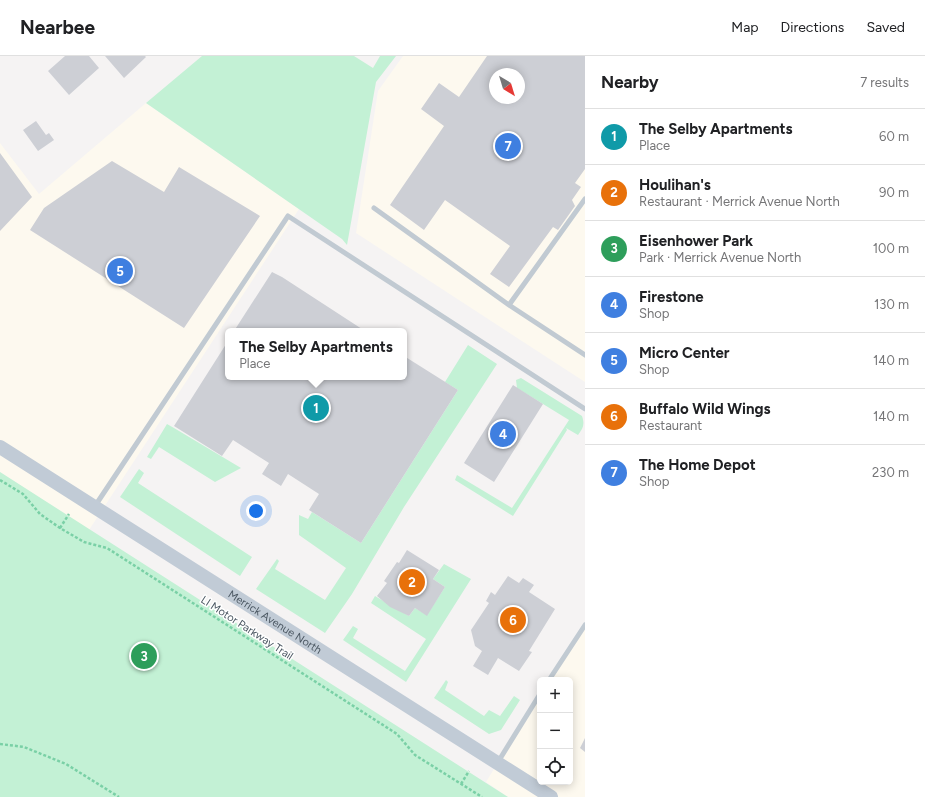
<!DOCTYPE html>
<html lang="en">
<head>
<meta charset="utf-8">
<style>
	:root { --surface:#fff; --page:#f6f6f6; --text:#202124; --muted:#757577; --line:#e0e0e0; --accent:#2563eb }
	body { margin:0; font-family:Figtree,sans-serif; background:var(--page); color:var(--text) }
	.controls { position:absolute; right:12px; bottom:12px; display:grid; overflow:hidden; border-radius:6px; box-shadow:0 2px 10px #0003 }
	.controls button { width:36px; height:36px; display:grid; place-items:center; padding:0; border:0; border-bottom:1px solid var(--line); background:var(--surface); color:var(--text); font:20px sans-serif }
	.compass { position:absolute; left:489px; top:12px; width:36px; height:36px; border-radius:50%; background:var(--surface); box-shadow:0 2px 10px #0003; rotate:142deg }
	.you { position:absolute; left:256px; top:455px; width:14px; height:14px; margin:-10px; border:3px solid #fff; border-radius:50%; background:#1a73e8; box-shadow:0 0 0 6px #1a73e833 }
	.badge { display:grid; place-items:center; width:26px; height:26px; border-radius:50%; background:var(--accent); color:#fff; font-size:13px; font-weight:700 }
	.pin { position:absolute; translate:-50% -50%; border:2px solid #fff; box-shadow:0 1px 4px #0006 }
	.popup { position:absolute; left:225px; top:272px; width:182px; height:52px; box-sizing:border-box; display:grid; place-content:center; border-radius:6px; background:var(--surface); filter:drop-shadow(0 1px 3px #0005); font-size:13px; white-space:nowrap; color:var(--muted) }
	.popup b { font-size:15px; color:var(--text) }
	.popup::after { content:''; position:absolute; left:50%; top:100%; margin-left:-8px; border:8px solid transparent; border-top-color:var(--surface) }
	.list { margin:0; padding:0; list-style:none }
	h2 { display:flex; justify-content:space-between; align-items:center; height:52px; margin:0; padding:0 16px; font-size:17px }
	h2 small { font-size:13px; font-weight:400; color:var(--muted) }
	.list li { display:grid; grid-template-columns:26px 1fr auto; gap:12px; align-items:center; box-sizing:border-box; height:56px; padding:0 16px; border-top:1px solid var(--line) }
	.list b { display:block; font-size:15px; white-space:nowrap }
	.list p { margin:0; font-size:13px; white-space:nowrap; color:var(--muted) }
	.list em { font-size:13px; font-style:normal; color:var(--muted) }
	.icon { flex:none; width:22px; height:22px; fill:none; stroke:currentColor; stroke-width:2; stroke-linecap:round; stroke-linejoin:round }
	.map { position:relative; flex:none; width:585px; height:741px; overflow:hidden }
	header { display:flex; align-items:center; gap:24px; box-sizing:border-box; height:56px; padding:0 20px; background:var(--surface); border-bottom:1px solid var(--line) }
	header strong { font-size:19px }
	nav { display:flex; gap:22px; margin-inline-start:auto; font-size:14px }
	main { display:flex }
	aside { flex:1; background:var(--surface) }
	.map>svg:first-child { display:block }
	.commercial { fill:#fdf9ef; fill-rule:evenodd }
	.green { fill:#c3f1d5 }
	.building { fill:#cdcfd5; fill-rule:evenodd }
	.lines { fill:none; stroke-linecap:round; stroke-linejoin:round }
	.path { stroke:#7ad0a6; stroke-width:2.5; stroke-dasharray:3 2; stroke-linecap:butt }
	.service { stroke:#c1cad2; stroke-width:5 }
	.secondary { stroke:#c1cbd6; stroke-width:14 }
	.labels { text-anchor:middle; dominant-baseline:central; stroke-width:3; stroke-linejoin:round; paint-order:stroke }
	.street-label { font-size:11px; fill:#4a5661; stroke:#fff }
</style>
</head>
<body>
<header>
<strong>Nearbee</strong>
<nav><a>Map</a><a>Directions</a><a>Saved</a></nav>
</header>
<main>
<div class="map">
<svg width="585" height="741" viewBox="0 0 585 741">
	<rect width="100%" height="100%" fill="#f5f3f3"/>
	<path class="commercial" d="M403,0h182v326l-229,-149 22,-142zM495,18h24v24h-24z
		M146,47l153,106 -210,321 -89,-58v-329l39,51z
		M585,569v172h-77l-22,-15 54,-88v88h30v-102h-21z"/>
	<path class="green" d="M202,0h152l19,12 7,-12h16l-20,26 -29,163 -5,-6 -196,-136z
		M468,289l29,19 -93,143 -52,87 -27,39 -69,-44 21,-30 2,2 -4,8 50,31 21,-32 -47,-33v-20l9,4 4,-7 49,31 97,-153 -13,-8z
		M521,322l61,38c3,9 1,12 -4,19l-12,-7 1,2 -54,86 -58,-36 2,-5 55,33 57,-88 -52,-32 -1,-8z
		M167,368l7,4 67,40 -26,14 -56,-35 -8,12 -4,-2z
		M139,413l5,4 -6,10 114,74 -12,19 -120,-79z
		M0,416l508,325h-508z
		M444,508l27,15 -65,103 -63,-42 10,-14 5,3 -5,9 52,33 21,-32 -55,-36 4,-7 34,20 6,-8 12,7 18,-28 -12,-8z
		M446,624l2,2 -3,8 39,26 5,-6 11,6 14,-20 6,4 -19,30 -12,4 -55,-36z"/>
	<path class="building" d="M65,0h24l10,12 -30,27 -21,-24z
		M105,0h40l1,1 -22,21z
		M487,0h98v113l-10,14 6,4 -9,13 3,6 -17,24 -5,-3 -44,60 -19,-13 20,-28 -65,-46 -21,30 -34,-25 54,-79 -23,-17 18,-26 20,14zM495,18h24v24h-24z
		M36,65l10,14 3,-2 5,7 -16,11 -15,-21z
		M0,97l32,44 -32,34z
		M112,105l52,31 15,-25 81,49 -76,112 -154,-98 14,-22z
		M272,216l10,5 83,54h-131z
		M228,285v36h176v-21l54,34 -97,153 -52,-33 10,-16 -31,-20 -7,12 -19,-12 7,-11 -36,-23 -11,16 -48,-30z
		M513,329l30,19 -49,78 -30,-19z
		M407,494l32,20 -6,9 12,8 -18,29 -12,-8 -6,8 -19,-9 -13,-11 10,-13 -3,-2 13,-19 2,1z
		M508,520l11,7 4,-5 11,7 -5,7 26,17 -26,42 3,1 -13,19 -21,-13 -10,17 -15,-9 9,-15 -7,-5 -4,-16 18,-27 -3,-2 5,-9 4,3z
		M585,682v14l-5,-4z"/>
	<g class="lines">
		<path class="path" d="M0,424l23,14 17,20 20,14 24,14 23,6 290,186 18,21 67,42
			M60,472l9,-14
			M0,688l24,3 42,17 53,33
			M461,728l8,-13"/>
		<path class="service" d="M374,152l135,97 76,50
			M509,249l76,-106
			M95,450l193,-290 297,193
			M549,624l36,-55
			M498,706l42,-68"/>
		<path class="secondary" id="s1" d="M0,391l551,350"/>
	</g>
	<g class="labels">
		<g class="street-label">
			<text stroke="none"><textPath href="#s1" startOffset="326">Merrick Avenue North</textPath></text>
			<text transform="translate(247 572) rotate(33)">LI Motor Parkway Trail</text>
		</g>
	</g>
</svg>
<div class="controls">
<button>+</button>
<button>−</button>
<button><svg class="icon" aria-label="locate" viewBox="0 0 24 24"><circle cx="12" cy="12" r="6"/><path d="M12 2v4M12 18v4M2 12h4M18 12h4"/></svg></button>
</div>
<svg class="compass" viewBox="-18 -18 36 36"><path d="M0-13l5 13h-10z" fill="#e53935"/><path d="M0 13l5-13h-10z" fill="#757577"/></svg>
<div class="you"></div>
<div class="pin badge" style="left:316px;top:352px;background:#0f9aa8">1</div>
<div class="popup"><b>The Selby Apartments</b>Place</div>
<div class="pin badge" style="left:412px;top:526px;background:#e8710a">2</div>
<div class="pin badge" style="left:144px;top:600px;background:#2e9e5b">3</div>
<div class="pin badge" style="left:503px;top:378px;background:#3f7fe0">4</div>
<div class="pin badge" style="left:120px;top:215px;background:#3f7fe0">5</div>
<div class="pin badge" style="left:513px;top:564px;background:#e8710a">6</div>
<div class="pin badge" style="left:508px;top:90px;background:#3f7fe0">7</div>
</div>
<aside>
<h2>Nearby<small>7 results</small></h2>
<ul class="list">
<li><span class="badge" style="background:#0f9aa8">1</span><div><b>The Selby Apartments</b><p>Place</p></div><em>60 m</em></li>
<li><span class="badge" style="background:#e8710a">2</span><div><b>Houlihan's</b><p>Restaurant · Merrick Avenue North</p></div><em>90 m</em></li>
<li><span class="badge" style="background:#2e9e5b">3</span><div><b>Eisenhower Park</b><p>Park · Merrick Avenue North</p></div><em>100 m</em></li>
<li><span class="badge" style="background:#3f7fe0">4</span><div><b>Firestone</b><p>Shop</p></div><em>130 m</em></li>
<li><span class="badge" style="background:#3f7fe0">5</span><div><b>Micro Center</b><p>Shop</p></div><em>140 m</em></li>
<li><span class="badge" style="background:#e8710a">6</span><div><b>Buffalo Wild Wings</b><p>Restaurant</p></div><em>140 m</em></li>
<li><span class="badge" style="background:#3f7fe0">7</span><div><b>The Home Depot</b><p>Shop</p></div><em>230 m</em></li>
</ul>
</aside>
</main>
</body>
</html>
